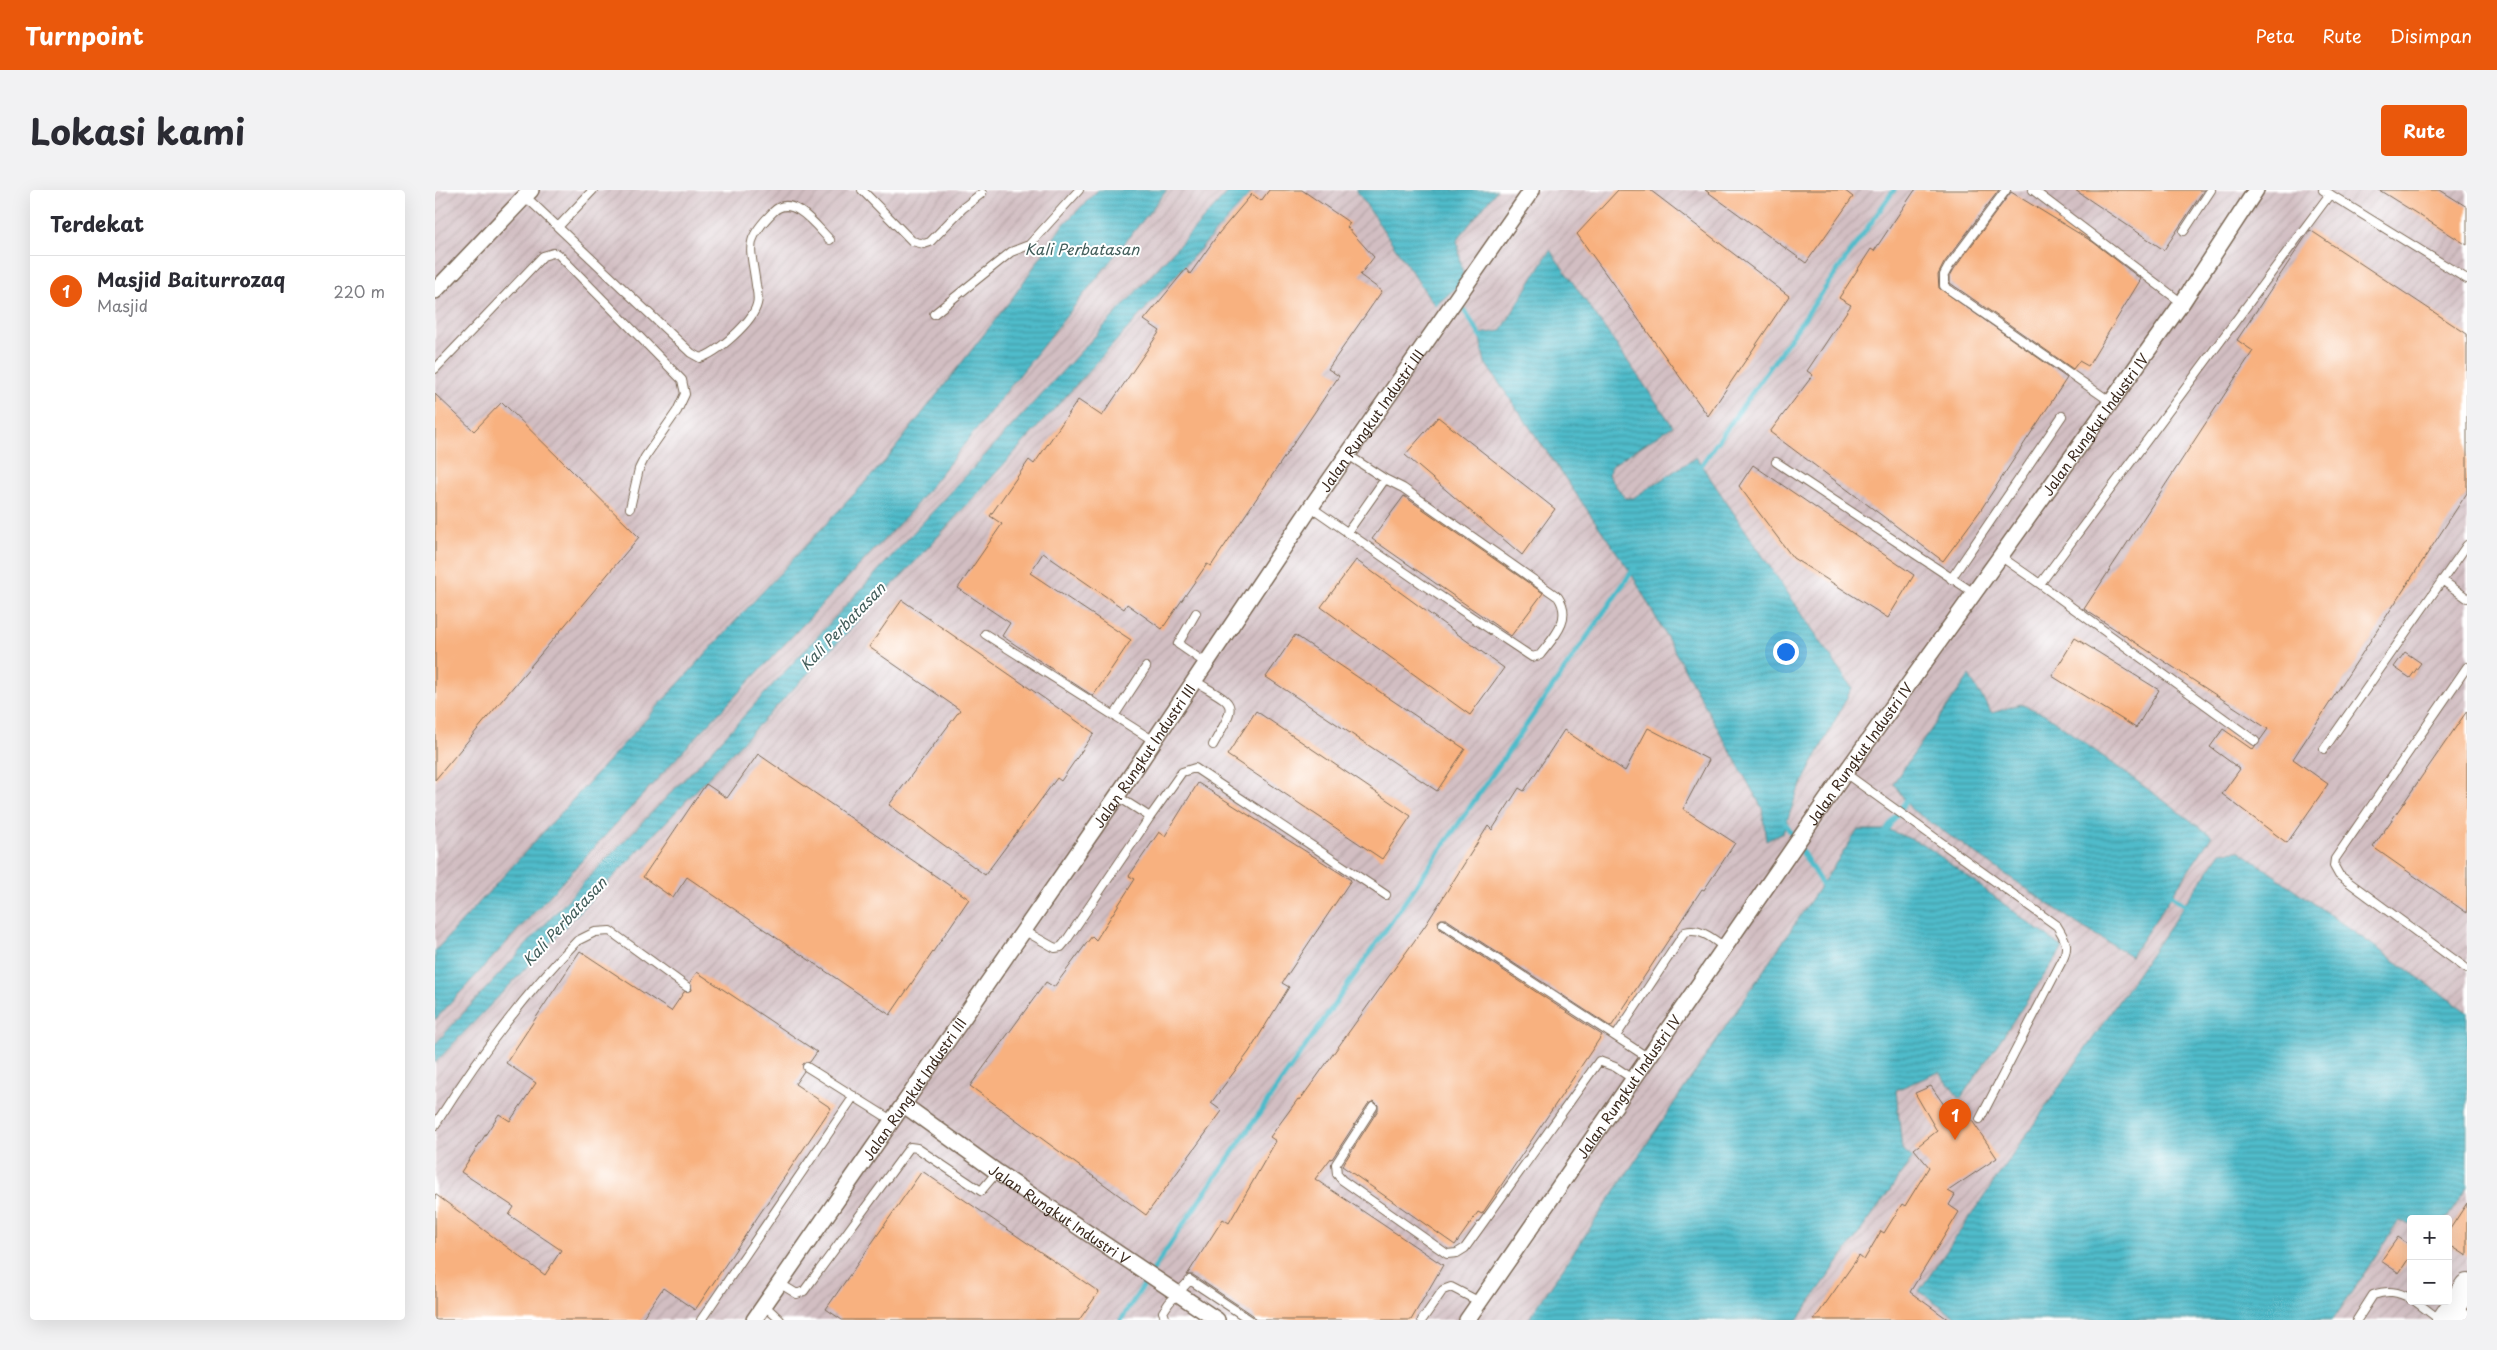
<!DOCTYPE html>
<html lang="id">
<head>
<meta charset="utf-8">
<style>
	:root { --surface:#fff; --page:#f2f2f3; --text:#2b2b33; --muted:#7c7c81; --line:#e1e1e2; --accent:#ea580c }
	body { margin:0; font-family:"Playpen Sans",sans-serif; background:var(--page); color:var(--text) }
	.controls { position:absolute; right:15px; bottom:15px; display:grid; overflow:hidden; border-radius:5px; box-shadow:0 5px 20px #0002 }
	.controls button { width:45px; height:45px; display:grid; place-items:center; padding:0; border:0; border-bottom:1px solid var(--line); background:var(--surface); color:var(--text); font:25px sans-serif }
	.you { position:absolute; left:1350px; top:461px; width:18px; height:18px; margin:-12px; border:4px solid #fff; border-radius:50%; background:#1a73e8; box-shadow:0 0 0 8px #1a73e833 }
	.badge { display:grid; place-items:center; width:32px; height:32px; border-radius:50%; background:var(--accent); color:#fff; font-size:16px; font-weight:700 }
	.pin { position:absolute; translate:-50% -41px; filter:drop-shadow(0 1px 2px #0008) }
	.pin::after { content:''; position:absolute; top:26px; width:18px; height:15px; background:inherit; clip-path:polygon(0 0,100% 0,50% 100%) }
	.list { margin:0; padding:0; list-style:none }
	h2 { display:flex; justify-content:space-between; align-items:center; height:65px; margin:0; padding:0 20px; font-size:21px }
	h2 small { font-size:16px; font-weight:400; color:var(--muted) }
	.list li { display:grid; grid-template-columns:32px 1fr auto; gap:15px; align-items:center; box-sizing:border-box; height:70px; padding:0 20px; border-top:1px solid var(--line) }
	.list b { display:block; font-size:19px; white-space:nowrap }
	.list p { margin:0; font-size:16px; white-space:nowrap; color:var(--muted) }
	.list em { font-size:16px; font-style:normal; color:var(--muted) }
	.map { position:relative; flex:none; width:2032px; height:1130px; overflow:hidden; border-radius:5px }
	header { display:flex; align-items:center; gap:30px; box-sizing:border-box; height:70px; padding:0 25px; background:var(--accent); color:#fff }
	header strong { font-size:24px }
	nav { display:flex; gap:28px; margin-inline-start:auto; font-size:18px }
	.intro { display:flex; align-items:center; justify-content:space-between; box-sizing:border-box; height:120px; padding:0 30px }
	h1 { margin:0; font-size:35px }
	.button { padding:12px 22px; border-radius:5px; background:var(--accent); color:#fff; font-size:18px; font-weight:700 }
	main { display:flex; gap:30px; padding:0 30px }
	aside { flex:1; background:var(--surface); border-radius:5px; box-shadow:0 5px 20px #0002 }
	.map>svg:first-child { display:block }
	.industrial { fill:url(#industrial-furrows); fill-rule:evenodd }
	.water { fill:url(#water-rules); stroke:#457274 }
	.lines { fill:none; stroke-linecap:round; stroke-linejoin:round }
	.stream { stroke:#4fbbca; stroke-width:5 }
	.building { fill:#f8b17f }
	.lane-casing { stroke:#7b6855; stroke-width:10 }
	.street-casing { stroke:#7b6855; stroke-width:18 }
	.primary-casing { stroke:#7b6855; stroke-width:26 }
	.lane { stroke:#fff; stroke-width:8 }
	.street { stroke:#fff; stroke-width:15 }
	.primary { stroke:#fff; stroke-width:24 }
	.labels { text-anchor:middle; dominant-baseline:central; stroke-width:4; stroke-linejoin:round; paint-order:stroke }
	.street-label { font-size:14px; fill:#3b2a1e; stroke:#fff }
	.water-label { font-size:15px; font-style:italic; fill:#425d5a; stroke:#fff }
</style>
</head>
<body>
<header>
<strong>Turnpoint</strong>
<nav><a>Peta</a><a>Rute</a><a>Disimpan</a></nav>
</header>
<div class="intro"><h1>Lokasi kami</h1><a class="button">Rute</a></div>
<main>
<aside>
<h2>Terdekat<small></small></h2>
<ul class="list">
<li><span class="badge">1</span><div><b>Masjid Baiturrozaq</b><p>Masjid</p></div><em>220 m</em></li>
</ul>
</aside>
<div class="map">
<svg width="2032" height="1130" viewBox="0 0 2032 1130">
	<defs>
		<pattern id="industrial-furrows" width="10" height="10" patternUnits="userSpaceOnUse" patternTransform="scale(1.25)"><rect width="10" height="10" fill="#d2bec2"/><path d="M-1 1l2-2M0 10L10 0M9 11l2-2" fill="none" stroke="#b5a3a6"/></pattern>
		<pattern id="water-rules" width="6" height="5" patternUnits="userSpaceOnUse" patternTransform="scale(1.25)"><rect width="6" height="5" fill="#4fbbca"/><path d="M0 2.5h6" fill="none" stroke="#4398a3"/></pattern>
	</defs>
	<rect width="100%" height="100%" fill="#fff"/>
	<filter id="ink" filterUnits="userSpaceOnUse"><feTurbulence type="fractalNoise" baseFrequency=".02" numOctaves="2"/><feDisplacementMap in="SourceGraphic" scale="10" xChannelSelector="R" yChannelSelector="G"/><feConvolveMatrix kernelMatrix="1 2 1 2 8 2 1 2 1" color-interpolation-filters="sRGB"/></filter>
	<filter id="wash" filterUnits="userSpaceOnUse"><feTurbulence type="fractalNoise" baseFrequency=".0096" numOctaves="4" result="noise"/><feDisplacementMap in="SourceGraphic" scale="20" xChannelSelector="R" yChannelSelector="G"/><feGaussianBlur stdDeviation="1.12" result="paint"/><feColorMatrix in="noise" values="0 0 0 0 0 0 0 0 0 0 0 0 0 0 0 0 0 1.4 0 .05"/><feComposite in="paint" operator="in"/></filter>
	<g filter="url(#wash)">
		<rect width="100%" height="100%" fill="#f3dabc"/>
		<path class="industrial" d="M0,0h2032v1130h-2032zM1976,1029h37v82h-37z"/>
		<path class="water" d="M663,0h69l-255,320 -227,239 -250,271v-69l316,-347 134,-143 128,-164 49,-71z
			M795,0h24l-342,375 -477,498v-19l148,-161 121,-124z
			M921,0h141l-40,50 7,41 -29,25z
			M1115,60l123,176 -61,39 -4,10 17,23h8l63,-41 156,231 -55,105 -14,40 -17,8 -4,-33 -131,-235 -146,-210 -6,-29 22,-3z
			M1534,486l23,37 28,-9 25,10 167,122 -81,120 -52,-31 -168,-116 -18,-26z
			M1423,640h31l36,15 138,103 -103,151 -21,-27 -43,18 6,59 11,9 -116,162h-269z
			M1805,661l227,161v175l-20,32h-36v5l-12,-3 -66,99h-372l-42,-29 302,-439z"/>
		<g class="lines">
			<path class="stream" d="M1023,111l24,37
				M1263,280l196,-280
				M1348,630l41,68
				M1448,645l26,-39
				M1731,701l23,17
				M686,1130l59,-91 455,-662"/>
		</g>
		<g id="blocks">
			<path class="building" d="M834,0h33l48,33 -3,4 27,30 -14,18 22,16 -54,78 11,7 -128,190 -4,-2 -45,65 -35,-25 -3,5 -81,-56 -13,20 101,67 -38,56 -91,-60 8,-13 -52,-35 44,-64 -12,-8 39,-56 5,4 44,-64 24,16 58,-85 -16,-11 42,-51 4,5 29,-41 33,-39 9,7z
				M1183,0h32l139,106 -81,120 -131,-182z
				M1270,0h139l9,7 -47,66z
				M1480,0h84l-55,73 -6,12 1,13 128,90 -87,133 -37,50 -173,-129 43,-57 -6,-4 44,-66 -12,-7 32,-49 3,2z
				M1640,0h129l-40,60z
				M1944,0h61l27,17v38z
				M1576,2l82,50 48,37 -53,87 -9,-5 -6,8 -123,-86v-7l4,-7z
				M1875,40l157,104v159l-174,266 35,25 -41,59 -65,-49 18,-25 -30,-22 13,-18 30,21 15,-21 -184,-120 169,-258 -16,-11z
				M0,204l39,37 28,-29 137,135 -204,243z
				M1003,227l117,92 -33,46 -117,-100z
				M1318,275l161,110 -26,43 -95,-60 -54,-72z
				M969,306l139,97 -32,43 -139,-97z
				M921,370l148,108 -34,47 -149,-108z
				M467,410l192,133 -33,48 -4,-3 -72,97 -96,-70 71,-95 -91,-63z
				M860,445l170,114 -28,42 -171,-114z
				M1640,448l84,52 -23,38 -84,-52z
				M1970,462l16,11 -11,15 -16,-11z
				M821,521l155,105 -29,43 -155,-104z
				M2032,521v202l-94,-66z
				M1213,538l61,32 -26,49 52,34 -31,47 -2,-1 -91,138 -165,-108h-5l-3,2 2,8 162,106 -120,179 -4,-2 -23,33 -113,-79 36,-56v-5l-4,-4 -6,3 -36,55 -1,-1 -16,21 128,86 -32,55h-155l-3,-5 -60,-40h-6l36,-56 6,4 47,-82 -6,-4 28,-38 2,1 125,-174 63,-100 4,4 27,-42 5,3 40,-61 61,41z
				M323,564l211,145 -79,116 -203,-138 -14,21 -30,-21 63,-93 21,14z
				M763,593l153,97 -69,103 7,4 -40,65 -38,51 11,8 -76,104 -176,-129 76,-104 8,5 38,-51 4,4 39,-61 -6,-3 30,-44 6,4z
				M145,761l91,60 13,-19 8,-2 -2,-8 7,-10 120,80 -7,10 -7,2 1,7 -9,13 36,24 -136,202 -32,-22 -22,32h-206v-126l110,81 16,-25 -52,-35 5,-8 -53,-35 38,-58 11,7 26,-38 -30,-20z
				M1496,896l22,32 12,-8 32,48 -49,33 7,4 -6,10 10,7 -49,80 39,28h-135l45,-64 5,4 17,-29 3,2 18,-29 3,2 24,-39 -15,-18 23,-18 -22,-38z
				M487,981l177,121 -20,28h-237l-16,-11z
				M2032,1013v53l-19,-12v-12z
				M1963,1047l13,9v9l-12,18 -18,-12z"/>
		</g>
	</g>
	<g filter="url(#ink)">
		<use href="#blocks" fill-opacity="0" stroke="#7b6855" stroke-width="1"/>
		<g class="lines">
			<g class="lane-casing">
				<path id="lane" d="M427,0l50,51 12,3 6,-2 33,-34 19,-15
					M1571,0l-57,76 -5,9v11l167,116
					M1598,0l149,113
					M1888,0l144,89
					M90,6l166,157 9,5c17,-5 53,-36 57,-54 2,-6 0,-13 -1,-19 -5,-39 -13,-43 17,-73 19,-20 44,15 57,28
					M124,36l34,-36
					M1749,41l27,-41
					M499,124l77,-62 18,-7 50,-55
					M0,179l108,-113 10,-3 5,1 124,126 3,14 -8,17 -32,46 -6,12 -9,39
					M1341,272l198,131
					M876,317l111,77 110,73 8,-2c14,-18 33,-36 18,-58l-155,-109 -18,-9
					M912,343l38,-54 -37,-24
					M1565,366l40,28 290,-390
					M1516,389l111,-163
					M2007,390l25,18
					M1605,394l215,157
					M761,423l-18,31 29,20
					M550,444l169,107
					M2032,477l-132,192 -1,7 5,9 128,94
					M760,491c42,26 43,19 18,64
					M679,526l32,-49
					M1889,559l143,-204
					M1410,583l212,153c7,12 13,19 6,33l-83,160
					M715,627l32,-45 13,-4 191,127
					M1008,734l204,133
					M588,740l32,18 6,-1 5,-6 84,-124 -33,-21
					M1181,846l69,-104c16,-4 27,6 39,15
					M372,877l86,54
					M938,917l-37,57 1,10 5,6 105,74 10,-1 8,-5 134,-187 16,6 18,12
					M0,935c41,-65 88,-129 142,-184l18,-9 15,-1 77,56
					M344,1093l18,11 7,-3 106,-144 7,1 64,43 16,-19
					M1980,1111l25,19
					M329,1115l16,15
					M266,1130l153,-224
					M731,1130l-3,-8 6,-9 21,-23 60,40
					M987,1130l21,-30 8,-3 29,15
					M1922,1130l16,-25c14,-5 25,-4 38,4"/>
			</g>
			<g class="street-casing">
				<g id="street">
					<path d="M0,101l96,-101"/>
					<path id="s1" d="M469,915l93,67 220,148"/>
					<path d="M2017,1119l15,10"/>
					<path id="s2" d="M319,1130l363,-524 194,-289 221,-317"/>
					<path id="s3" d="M1032,1130l378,-547 337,-470 74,-113"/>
				</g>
			</g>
			<g class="primary-casing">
				<path id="primary" d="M2009,1130l23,-34"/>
			</g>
			<use href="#lane" class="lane"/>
			<use href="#street" class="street"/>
			<use href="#primary" class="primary"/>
		</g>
	</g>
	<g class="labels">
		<g class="street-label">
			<text stroke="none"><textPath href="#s2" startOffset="1091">Jalan Rungkut Industri III</textPath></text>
			<text stroke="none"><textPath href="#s3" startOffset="1094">Jalan Rungkut Industri IV</textPath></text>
			<text stroke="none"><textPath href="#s3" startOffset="689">Jalan Rungkut Industri IV</textPath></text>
			<text stroke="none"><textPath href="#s2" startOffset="686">Jalan Rungkut Industri III</textPath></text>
			<text stroke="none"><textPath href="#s3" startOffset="284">Jalan Rungkut Industri IV</textPath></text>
			<text stroke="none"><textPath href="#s2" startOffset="281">Jalan Rungkut Industri III</textPath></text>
			<text stroke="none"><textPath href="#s1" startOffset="190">Jalan Rungkut Industri V</textPath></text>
		</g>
		<g class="water-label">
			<text x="647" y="58">Kali Perbatasan</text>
			<text transform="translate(407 436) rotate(-46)">Kali Perbatasan</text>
			<text transform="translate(129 731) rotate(-47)">Kali Perbatasan</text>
		</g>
	</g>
</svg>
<div class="controls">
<button>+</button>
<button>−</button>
</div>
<div class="you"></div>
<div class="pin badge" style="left:1520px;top:950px">1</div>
</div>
</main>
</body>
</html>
